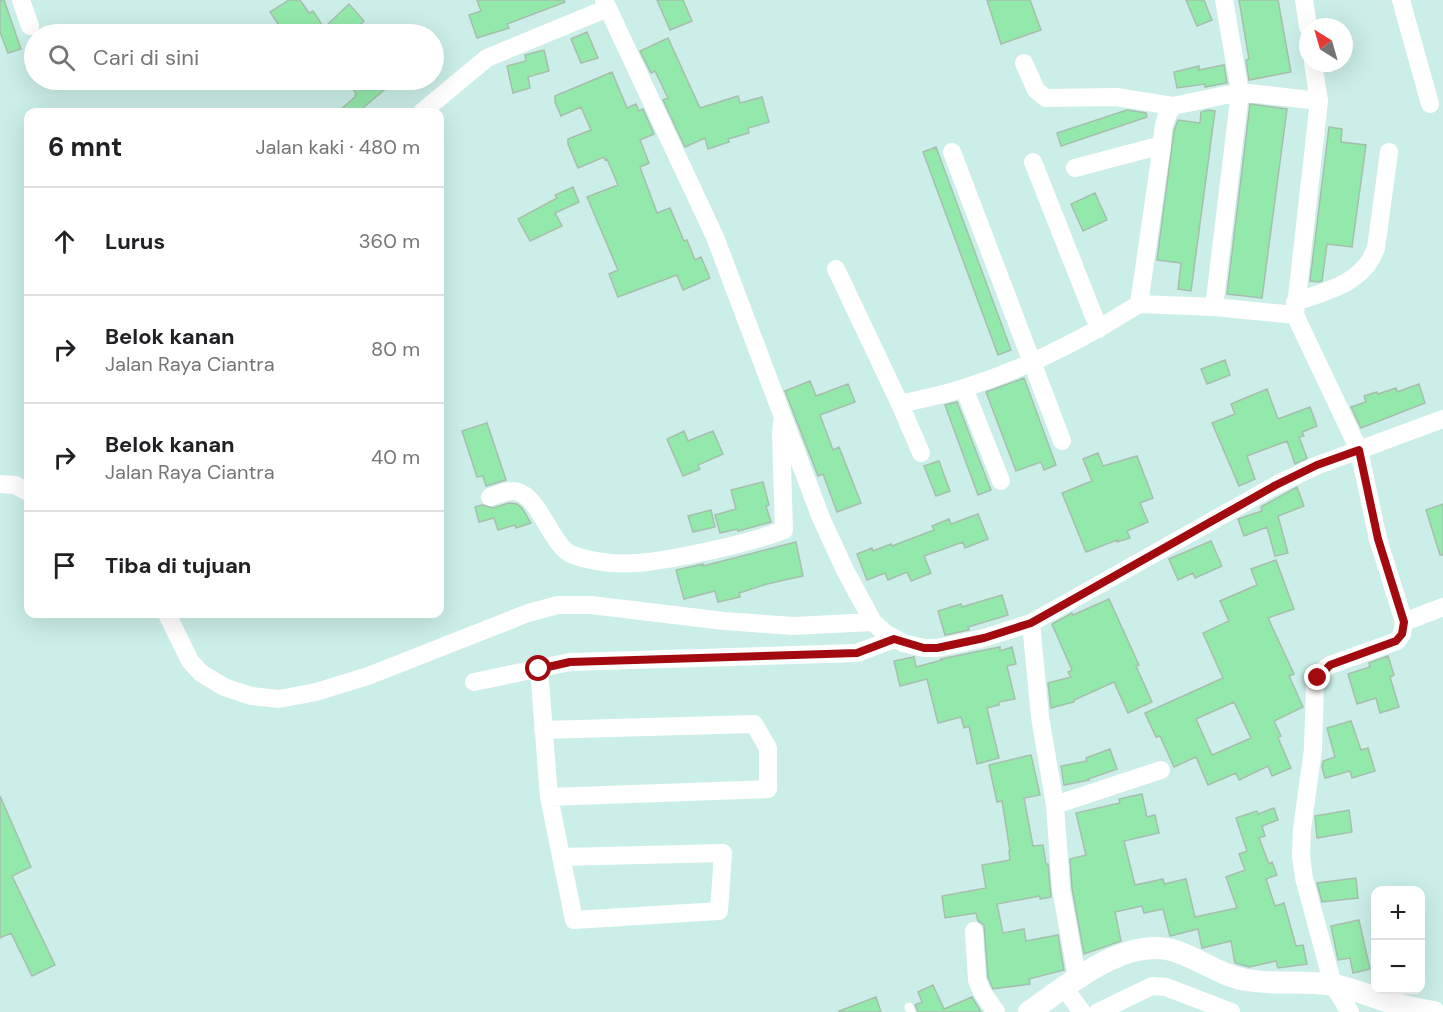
<!DOCTYPE html>
<html lang="id">
<head>
<meta charset="utf-8">
<style>
	:root { --surface:#fff; --page:#f6f6f6; --text:#202124; --muted:#757577; --line:#e0e0e0 }
	body { margin:0; font-family:"DM Sans",sans-serif; background:var(--page); color:var(--text) }
	.controls { position:absolute; right:18px; bottom:18px; display:grid; overflow:hidden; border-radius:12px; box-shadow:0 6px 24px #0002 }
	.controls button { width:54px; height:54px; display:grid; place-items:center; padding:0; border:0; border-bottom:2px solid var(--line); background:var(--surface); color:var(--text); font:30px sans-serif }
	.compass { position:absolute; left:1299px; top:18px; width:54px; height:54px; border-radius:50%; background:var(--surface); box-shadow:0 6px 24px #0002; rotate:323deg }
	.stop { position:absolute; width:18px; height:18px; margin:-14px; border:4px solid #a30a0f; border-radius:50%; background:#fff }
	.stop.end { background:#a30a0f; border-color:#fff; box-shadow:0 2px 6px #0008 }
	.list { margin:0; padding:0; list-style:none }
	h2 { display:flex; justify-content:space-between; align-items:center; height:78px; margin:0; padding:0 24px; font-size:26px }
	h2 small { font-size:20px; font-weight:400; color:var(--muted) }
	.list li { display:grid; grid-template-columns:39px 1fr auto; gap:18px; align-items:center; box-sizing:border-box; height:108px; padding:0 24px; border-top:2px solid var(--line) }
	.list b { display:block; font-size:22px; white-space:nowrap }
	.list p { margin:0; font-size:20px; white-space:nowrap; color:var(--muted) }
	.list em { font-size:20px; font-style:normal; color:var(--muted) }
	.icon { flex:none; width:33px; height:33px; fill:none; stroke:currentColor; stroke-width:2; stroke-linecap:round; stroke-linejoin:round }
	.map { position:relative; flex:none; width:1443px; height:1012px; overflow:hidden }
	.search { position:absolute; background:var(--surface); box-shadow:0 6px 24px #0002; left:24px; top:24px; width:420px; height:66px; display:flex; align-items:center; gap:15px; box-sizing:border-box; padding:0 21px; border-radius:33px; color:var(--muted); font-size:22px }
	.panel { position:absolute; background:var(--surface); box-shadow:0 6px 24px #0002; left:24px; top:108px; width:420px; height:510px; border-radius:12px }
	.map>svg:first-child { display:block }
	.building { fill:#93e9ab; stroke:#a6bfac; stroke-width:1.5; fill-rule:evenodd }
	.lines { fill:none; stroke-linecap:round; stroke-linejoin:round }
	.service { stroke:#fff; stroke-width:9 }
	.minor { stroke:#fff; stroke-width:18 }
	.tertiary { stroke:#fff; stroke-width:22 }
	.route { stroke:#a30a0f; stroke-width:8 }
</style>
</head>
<body>
<div class="map">
<svg width="1443" height="1012" viewBox="0 0 1443 1012">
	<rect width="100%" height="100%" fill="#cbeee8"/>
	<path class="building" d="M0,0h4l17,49 -13,4 -8,-21z
		M289,0h11l9,13 4,-2 11,17 25,-24 15,17 -3,3 9,10h-85l-15,-22z
		M477,0h87l1,2 -58,22 2,4 -32,10 -8,-23 12,-4z
		M657,0h26l9,21 -22,9z
		M987,0h43l11,30 -40,14z
		M1186,0h18l8,20 -15,6z
		M1239,0h39l13,72 -42,8 -3,-20 3,-1z
		M587,32l11,26 -17,5 -10,-24z
		M668,38l32,70 38,-12 2,7 22,-6 7,25 -21,6 1,5 -21,6 1,3 -21,7 -3,-11 -20,9 -22,-47 5,-2 -13,-27 -4,2 -11,-22z
		M544,50l5,21 -21,6 2,11 -17,5 -6,-27 19,-5 -1,-6z
		M1224,65l3,18 -22,4v-3l-28,4 -3,-16 25,-6v4z
		M612,72l15,36 9,-4 3,7 4,-2 11,25 -14,6 9,23 -9,4 17,46 13,-5 14,33 3,-1 8,20 6,-3 9,21 -27,12 -6,-15 -59,22 -9,-23 9,-4 -31,-73 31,-12 -11,-26 -2,1 -1,-3 -26,11 -10,-24v-5l23,-9 -10,-23 -20,9 -6,-14v-6z
		M345,80h51l-38,32h-20l18,-16 -1,-1 1,-2z
		M1250,104l37,5 -25,189 -35,-4z
		M1127,110l19,3 1,4 -86,29 -4,-13z
		M1208,110l7,1 -24,180 -13,-2 3,-26 -24,-3 17,-129 4,-11 22,3 1,-11z
		M1329,127l13,2 -1,13 25,3 -14,102 -25,-3 -5,37 -4,1 -8,-1z
		M936,147l75,203 -13,5 -75,-203z
		M573,187l6,15 -24,11 7,13 -32,15 -12,-22 39,-21 -2,-3z
		M1095,193l12,27 -24,11 -12,-27z
		M1225,360l5,15 -23,9 -6,-15z
		M1024,378l32,87 -12,5 -3,-8 -25,9 -30,-79z
		M810,381l6,15 32,-12 7,18 -35,13 13,35 6,-3 22,56 -24,9 -14,-38 -5,2 -33,-85z
		M1419,384l6,19 -64,25 -10,-21 15,-5 -2,-6 13,-4 1,2 18,-6 1,4z
		M1267,389l11,30 32,-12 7,19 -15,6 2,4 -5,1 8,21 -12,6 -8,-23 -40,15 8,23 -16,7 -27,-63 23,-9 -4,-10z
		M957,402l34,88 -13,5 -33,-90z
		M487,423l19,57 -20,6 -3,-10 -6,1 -15,-46z
		M684,431l4,10 25,-10 10,23 -25,11 2,4 -17,7 -16,-37z
		M1098,453l5,13 34,-10 16,42 -13,5 8,19 -21,9 3,7 -13,4v-2l-31,12 -24,-59 30,-12 -9,-22z
		M939,461l11,30 -14,5 -12,-30z
		M763,482l6,23 -3,1 5,16 -33,9 -1,-2 -17,4 -5,-18 21,-6 -5,-19z
		M1297,487l7,19 -26,10 10,37 -13,3 -8,-29 -23,9 -6,-17 24,-8 -1,-4z
		M509,503l8,1 5,4 9,15 -15,5 -1,-3 -17,5 -4,-12 -15,4 -4,-15 7,-2 11,3z
		M1443,504v51h-3l-14,-45z
		M711,510l4,17 -22,5 -5,-16z
		M978,514l10,25 -23,9 -2,-6 -39,14 7,17 -20,8 -4,-9 -19,8 -3,-7 -18,7 -10,-26 15,-6 1,3 18,-7 1,2 42,-16 -2,-4 17,-7 2,5z
		M1211,541l11,25 -27,12 -2,-5 -15,7 -9,-21z
		M796,542l7,34 -36,8 -28,9 1,4 -22,5 -3,-11 -31,8 -8,-29 27,-6v2z
		M1276,560l18,49 -26,9 26,56 -5,2 14,31 -29,14 7,15 -3,2 13,30 -19,8 -4,-10 -29,14 -3,-7 -28,12 -12,-28 -22,10 -14,-31 -4,1 -11,-24 78,-35 -20,-45 26,-12 -9,-20 37,-16 -6,-16zM1234,702l17,36 -39,17 -16,-36z
		M1002,595l6,20 -40,12 1,3 -24,5 -7,-24 23,-7 1,3z
		M1109,599l30,66 -3,1 16,36 -24,11 -14,-31 -40,18v2l-23,6 -3,-25 23,-6 -3,-5 4,-2 -20,-46 20,-11 1,2z
		M1000,647v4l12,-4 4,17 -9,2 8,33 -16,3v3l-12,3 12,50 -22,6 -8,-38 -5,2 -3,-11 -23,6 -11,-44 -27,7 -6,-25 20,-4 2,10 26,-7 -1,-1z
		M1388,656l6,19 -4,2 9,30 -19,6 -4,-15 -19,6 -9,-30 22,-7 -1,-4z
		M1351,721l10,29 7,-2 7,23 -23,7 -2,-7 -25,7 -3,-11 1,-6 12,-4 -8,-29z
		M1110,749l7,20 -29,10 1,1 -25,5 -3,-19 26,-5 -1,-3z
		M1031,755l9,40 -16,3 9,48 10,-1 3,19h2l3,33 -11,2v-3l-43,8 6,29 21,-4 2,12 32,-6 6,35 -35,9 1,5 -37,5 -5,-12 -4,-52 -6,-4 -2,-8 -31,5 -3,-22 44,-8 -4,-23 28,-5 -1,-9h1l-8,-50 -5,1 -8,-37z
		M1142,794l5,23 8,-2 4,18 -35,8 11,44 28,-6 1,5 22,-5 9,38 42,-9 -11,-31 19,-7 -6,-16 8,-3 -11,-33 21,-7 1,3 16,-6 4,12 -16,6 3,10 -6,2 10,26 3,-2 5,13 -11,4 9,27 9,-3 12,43 7,-1 4,19 -29,4 -2,-7 -27,6 -14,-4 -4,-22 -29,7 -4,-19 -28,7 -7,-27 -19,4 -2,-7 -27,6 6,29 -37,13 -12,-66 -2,-29 16,-4 -10,-42 44,-10 -1,-4z
		M0,796l31,71 -19,9 43,89 -23,11 -21,-43 -11,5z
		M1349,810l3,22 -35,6 -2,-22z
		M1356,878l2,20 -36,4 -5,-19z
		M1359,920l11,49 -17,4 -3,-15 -12,2 -7,-34z
		M933,985l11,24 28,-12 9,15h-63l-3,-7 7,-3 -4,-10z
		M876,997l5,15h-42v-1z"/>
	<g class="lines">
		<path class="service" d="M909,1007l2,5"/>
		<path class="minor" d="M21,0l9,26
			M604,0l111,237 106,281 24,52 28,52 12,11 18,10 21,5h13l47,-10 47,-15 245,-138 42,-20 41,-15 -64,-135 24,-214 -6,-38
			M1304,0l4,27
			M1401,0l29,104
			M1024,63l12,27 10,8 70,-1 57,9
			M422,112l65,-54 121,-50
			M952,152l110,289
			M1033,162l66,167
			M1075,168l87,-23
			M836,269l64,135 21,49
			M1295,302c32,-11 69,-19 81,-54l13,-96
			M1139,304l75,3 81,8
			M1214,307l26,-215 -16,-92
			M964,388l37,93
			M900,404c21,-5 43,-9 64,-16 60,-19 122,-50 175,-84l23,-159c1,-15 1,-26 11,-39l67,-14 79,9
			M0,484l15,1 13,7
			M490,497c7,-2 15,-6 22,-6 27,-1 38,56 61,64 44,16 88,6 131,-3 28,-6 54,-12 80,-22l-3,-96 1,-11
			M167,614l23,47 11,12 23,14 27,9 28,3 37,-7 52,-16 160,-63 30,-8h33l133,16 70,5 79,-4
			M1404,622l39,-15
			M1031,623l9,94 15,88 6,84 16,88
			M539,669l10,128 25,123 145,-9 4,-58 -162,4
			M474,682l96,-20 287,-9 37,-14
			M543,730l211,-6 14,24v41l-219,8
			M1055,805l106,-35
			M974,931l3,49 5,12 14,20
			M1063,986l19,26
			M1098,1012l54,-26 14,1 65,25
			M1350,1012l-17,-27 -29,-107 -3,-22 1,-27 11,-80 2,-66 6,-11 9,-7 67,-24 5,-7 2,-12 -26,-83 -19,-89 84,-31"/>
		<path class="tertiary" d="M1029,1012c38,-26 96,-77 146,-61 25,8 46,25 72,29 28,5 58,0 86,5 19,3 38,12 57,17 14,5 29,7 44,10"/>
	</g>
	<g class="lines">
		<path class="route" d="M539,669l31,-7 287,-9 37,-14 30,9h13l47,-10 47,-15 245,-138 41,-20 42,-15 19,89 26,83 -2,12 -6,7 -66,24 -12,13"/>
	</g>
</svg>
<div class="controls">
<button>+</button>
<button>−</button>
</div>
<svg class="compass" viewBox="-18 -18 36 36"><path d="M0-13l5 13h-10z" fill="#e53935"/><path d="M0 13l5-13h-10z" fill="#757577"/></svg>
<div class="stop" style="left:539px;top:669px"></div>
<div class="stop end" style="left:1318px;top:678px"></div>
<div class="search"><svg class="icon" aria-label="search" viewBox="0 0 24 24"><circle cx="10" cy="10" r="6"/><path d="M15 15l6 6"/></svg>Cari di sini</div>
<section class="panel">
<h2>6 mnt<small>Jalan kaki · 480 m</small></h2>
<ul class="list">
<li><svg class="icon" aria-label="ahead" viewBox="0 0 24 24"><path d="M12 20V5M6 11l6-6 6 6"/></svg><div><b>Lurus</b></div><em>360 m</em></li>
<li><svg class="icon" aria-label="right" viewBox="0 0 24 24"><path d="M7 20v-9h11M14 6l5 5-5 5"/></svg><div><b>Belok kanan</b><p>Jalan Raya Ciantra</p></div><em>80 m</em></li>
<li><svg class="icon" aria-label="right" viewBox="0 0 24 24"><path d="M7 20v-9h11M14 6l5 5-5 5"/></svg><div><b>Belok kanan</b><p>Jalan Raya Ciantra</p></div><em>40 m</em></li>
<li><svg class="icon" aria-label="arrive" viewBox="0 0 24 24"><path d="M6 21V4h12l-3 4 3 4H6"/></svg><div><b>Tiba di tujuan</b></div></li>
</ul>
</section>
</div>
</body>
</html>
